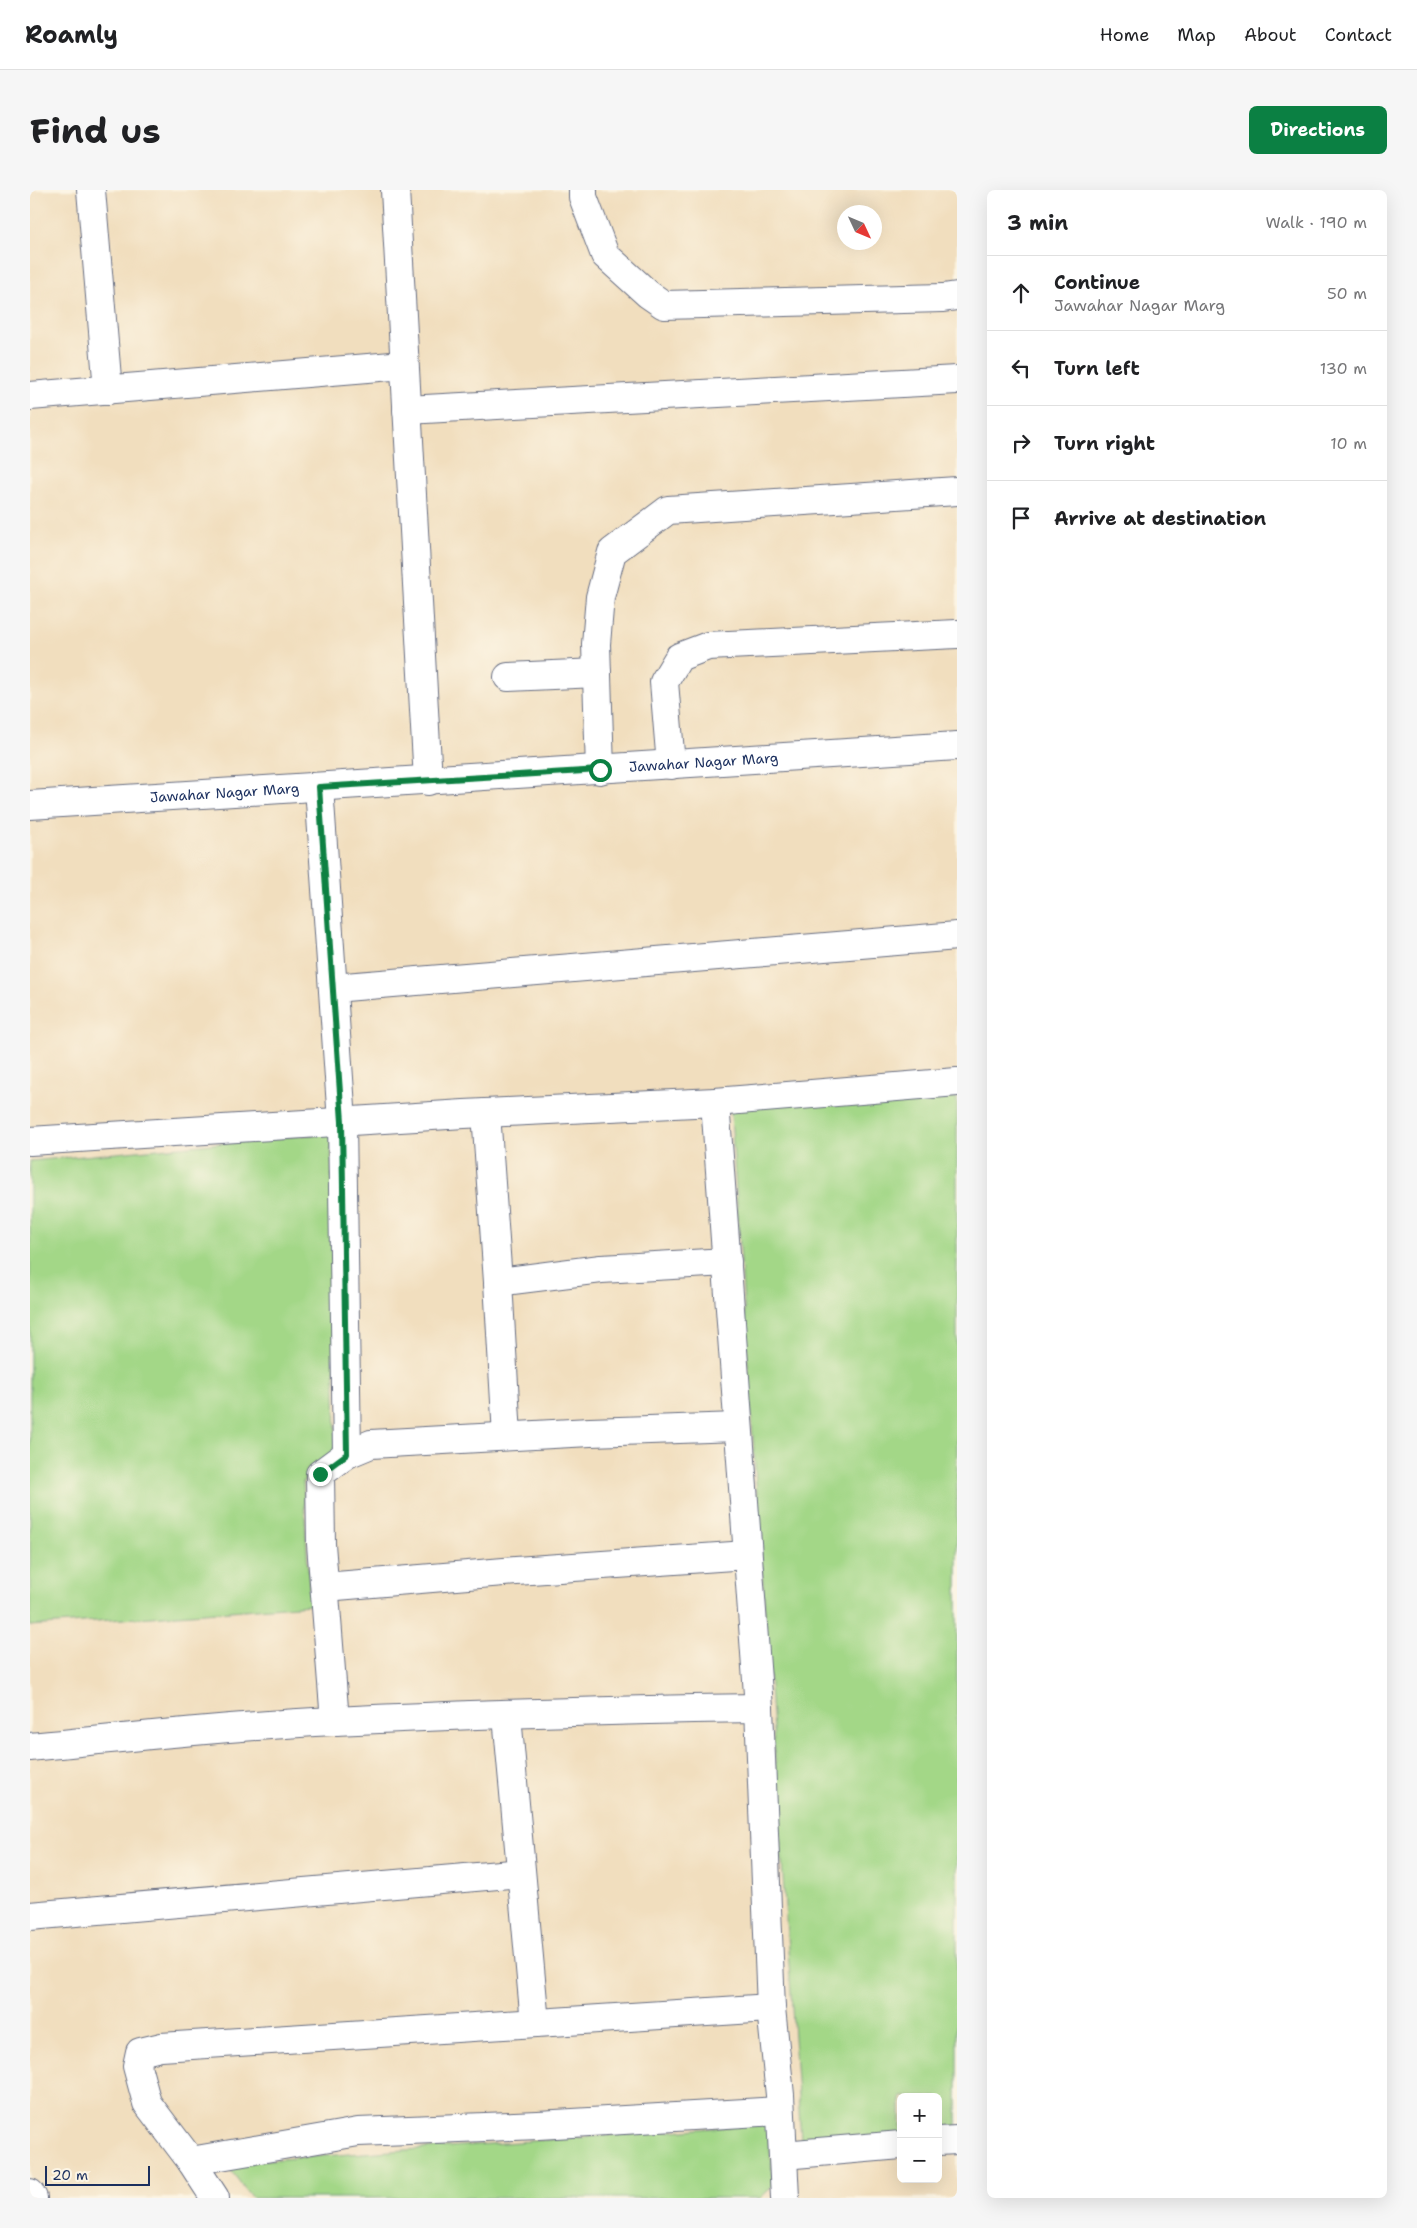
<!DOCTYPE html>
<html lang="en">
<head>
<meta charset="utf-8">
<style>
	:root { --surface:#fff; --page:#f6f6f6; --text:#202124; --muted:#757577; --line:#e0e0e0; --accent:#0b8043 }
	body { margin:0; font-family:"Shantell Sans",sans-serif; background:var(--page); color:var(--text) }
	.controls { position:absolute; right:15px; bottom:15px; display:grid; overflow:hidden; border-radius:8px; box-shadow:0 5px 20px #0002 }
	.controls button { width:45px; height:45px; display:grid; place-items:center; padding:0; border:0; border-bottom:1px solid var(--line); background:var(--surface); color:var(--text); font:25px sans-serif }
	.compass { position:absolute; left:807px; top:15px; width:45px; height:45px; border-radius:50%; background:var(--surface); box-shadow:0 5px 20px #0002; rotate:134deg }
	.scale { position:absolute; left:15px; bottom:12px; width:105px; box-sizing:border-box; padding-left:5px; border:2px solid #1b2f5e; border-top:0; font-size:14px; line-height:18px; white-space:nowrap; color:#1b2f5e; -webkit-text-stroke:4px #fcf5e5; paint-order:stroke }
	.stop { position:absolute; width:15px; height:15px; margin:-11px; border:4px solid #0b8043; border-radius:50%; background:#fff }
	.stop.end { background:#0b8043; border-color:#fff; box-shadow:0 1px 5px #0008 }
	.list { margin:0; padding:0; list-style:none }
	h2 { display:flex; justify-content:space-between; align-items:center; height:65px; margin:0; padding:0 20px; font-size:21px }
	h2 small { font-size:16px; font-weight:400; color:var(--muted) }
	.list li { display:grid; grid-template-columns:32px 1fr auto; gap:15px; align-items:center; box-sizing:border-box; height:75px; padding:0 20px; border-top:1px solid var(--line) }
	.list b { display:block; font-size:19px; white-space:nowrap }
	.list p { margin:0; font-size:16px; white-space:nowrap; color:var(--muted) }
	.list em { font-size:16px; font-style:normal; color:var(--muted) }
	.icon { flex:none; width:28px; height:28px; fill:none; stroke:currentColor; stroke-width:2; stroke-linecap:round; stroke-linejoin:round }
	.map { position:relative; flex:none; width:927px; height:2008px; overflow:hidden; border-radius:8px }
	header { display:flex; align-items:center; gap:30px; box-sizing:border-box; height:70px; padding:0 25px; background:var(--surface); border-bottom:1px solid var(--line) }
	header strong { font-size:24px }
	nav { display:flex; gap:28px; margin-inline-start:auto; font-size:18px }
	.intro { display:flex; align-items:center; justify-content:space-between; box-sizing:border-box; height:120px; padding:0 30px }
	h1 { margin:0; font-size:35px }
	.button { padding:12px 22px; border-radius:8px; background:var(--accent); color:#fff; font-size:18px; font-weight:700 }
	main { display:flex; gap:30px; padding:0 30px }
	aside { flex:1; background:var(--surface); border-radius:8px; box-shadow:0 5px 20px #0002 }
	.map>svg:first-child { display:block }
	.green { fill:#a3d787; stroke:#5f8372 }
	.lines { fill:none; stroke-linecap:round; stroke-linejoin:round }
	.minor-casing { stroke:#666c80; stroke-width:30 }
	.major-casing { stroke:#666c80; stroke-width:30 }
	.minor { stroke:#fff; stroke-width:28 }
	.major { stroke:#fff; stroke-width:28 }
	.route { stroke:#0b8043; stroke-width:6 }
	.labels { text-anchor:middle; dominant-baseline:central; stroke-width:4; stroke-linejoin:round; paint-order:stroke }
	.street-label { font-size:14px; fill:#1b2f5e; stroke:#fcf5e5 }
</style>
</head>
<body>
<header>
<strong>Roamly</strong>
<nav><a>Home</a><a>Map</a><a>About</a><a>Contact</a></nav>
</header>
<div class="intro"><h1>Find us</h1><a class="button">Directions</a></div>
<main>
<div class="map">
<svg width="927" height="2008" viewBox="0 0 927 2008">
	<rect width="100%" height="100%" fill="#fcf5e5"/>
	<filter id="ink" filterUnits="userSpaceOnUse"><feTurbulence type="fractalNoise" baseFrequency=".02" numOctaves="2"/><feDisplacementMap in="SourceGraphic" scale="10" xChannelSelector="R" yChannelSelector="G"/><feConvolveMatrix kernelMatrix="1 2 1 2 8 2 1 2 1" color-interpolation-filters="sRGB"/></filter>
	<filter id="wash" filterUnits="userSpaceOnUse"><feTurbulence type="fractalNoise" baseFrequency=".0096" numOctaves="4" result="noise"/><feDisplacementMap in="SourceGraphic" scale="20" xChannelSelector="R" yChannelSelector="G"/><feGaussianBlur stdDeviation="1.12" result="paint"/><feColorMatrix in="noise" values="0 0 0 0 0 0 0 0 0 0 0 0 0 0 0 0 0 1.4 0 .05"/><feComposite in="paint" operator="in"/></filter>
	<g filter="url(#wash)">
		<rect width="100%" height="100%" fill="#f1debe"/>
		<path class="green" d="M927,908v1031l-19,3v-35h-37v41l-99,16 -72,-1053z
			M301,943l5,316 -33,32 7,124 -280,21v-465z
			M738,1934l5,62 -13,12h-508l-27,-35z"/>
	</g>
	<g filter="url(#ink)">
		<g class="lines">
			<g class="minor-casing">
				<g id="minor">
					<path d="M61,0l17,200"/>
					<path d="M365,0l33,591"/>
					<path d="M553,0v7l22,58 43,39 16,11 279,-7 14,-2"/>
					<path d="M0,206l374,-31"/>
					<path d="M377,220l550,-30"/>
					<path d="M478,487l89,-4"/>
					<path d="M641,575l-7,-83 15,-25 29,-11 249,-12"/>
					<path d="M570,580l-4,-126 4,-47 12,-45 56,-42 289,-19"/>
					<path d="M289,597l23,335 5,332"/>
					<path id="s1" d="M0,615l927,-59"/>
					<path d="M303,798l624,-52"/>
					<path d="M685,912l44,606 12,300 9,87 5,103"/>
					<path d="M456,923l12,169 9,154"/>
					<path d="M0,951l434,-27 251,-12 242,-20"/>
					<path d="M468,1092l103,-13 126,-7"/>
					<path d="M295,1397l191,-16 231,-16"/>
					<path d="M477,1526l28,307"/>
					<path d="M305,1531l-14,-177 -1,-70 27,-20 24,-10 219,-12 148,-5"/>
					<path d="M0,1557c102,-10 204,-21 305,-26 142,-7 283,-11 424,-13"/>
					<path d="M0,1726l491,-43"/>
					<path d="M908,1951l19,-1"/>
					<path d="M753,1965l118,-10"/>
					<path d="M161,1971l167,-29 180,-7 242,-14"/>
					<path d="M185,2008l-24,-37 -44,-58 -10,-37 3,-14 21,-5 610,-39"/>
				</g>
			</g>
			<g class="major-casing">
				<path id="major" d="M0,2003l3,5"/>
			</g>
			<use href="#minor" class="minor"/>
			<use href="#major" class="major"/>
		</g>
	</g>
	<g class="lines" filter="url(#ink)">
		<path class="route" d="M290,1284l27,-20 -5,-332 -23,-335 281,-17"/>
	</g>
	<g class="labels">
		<g class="street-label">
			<text stroke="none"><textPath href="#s1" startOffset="675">Jawahar Nagar Marg</textPath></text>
			<text stroke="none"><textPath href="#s1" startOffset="195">Jawahar Nagar Marg</textPath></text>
		</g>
	</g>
</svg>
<div class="controls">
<button>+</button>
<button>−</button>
</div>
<svg class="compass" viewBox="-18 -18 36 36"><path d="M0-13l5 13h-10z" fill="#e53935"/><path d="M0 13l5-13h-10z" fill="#757577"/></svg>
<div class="scale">20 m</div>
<div class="stop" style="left:570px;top:580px"></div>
<div class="stop end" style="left:290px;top:1284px"></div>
</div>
<aside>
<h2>3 min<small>Walk · 190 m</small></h2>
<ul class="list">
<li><svg class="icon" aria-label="ahead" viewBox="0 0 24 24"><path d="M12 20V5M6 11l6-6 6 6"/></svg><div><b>Continue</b><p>Jawahar Nagar Marg</p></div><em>50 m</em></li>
<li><svg class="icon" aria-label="left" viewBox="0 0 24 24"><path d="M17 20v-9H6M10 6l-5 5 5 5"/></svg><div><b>Turn left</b></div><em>130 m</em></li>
<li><svg class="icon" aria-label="right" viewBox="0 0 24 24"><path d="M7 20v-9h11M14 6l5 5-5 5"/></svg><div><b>Turn right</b></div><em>10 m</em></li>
<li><svg class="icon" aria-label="arrive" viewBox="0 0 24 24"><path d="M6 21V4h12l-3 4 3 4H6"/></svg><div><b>Arrive at destination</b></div></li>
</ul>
</aside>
</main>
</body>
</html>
